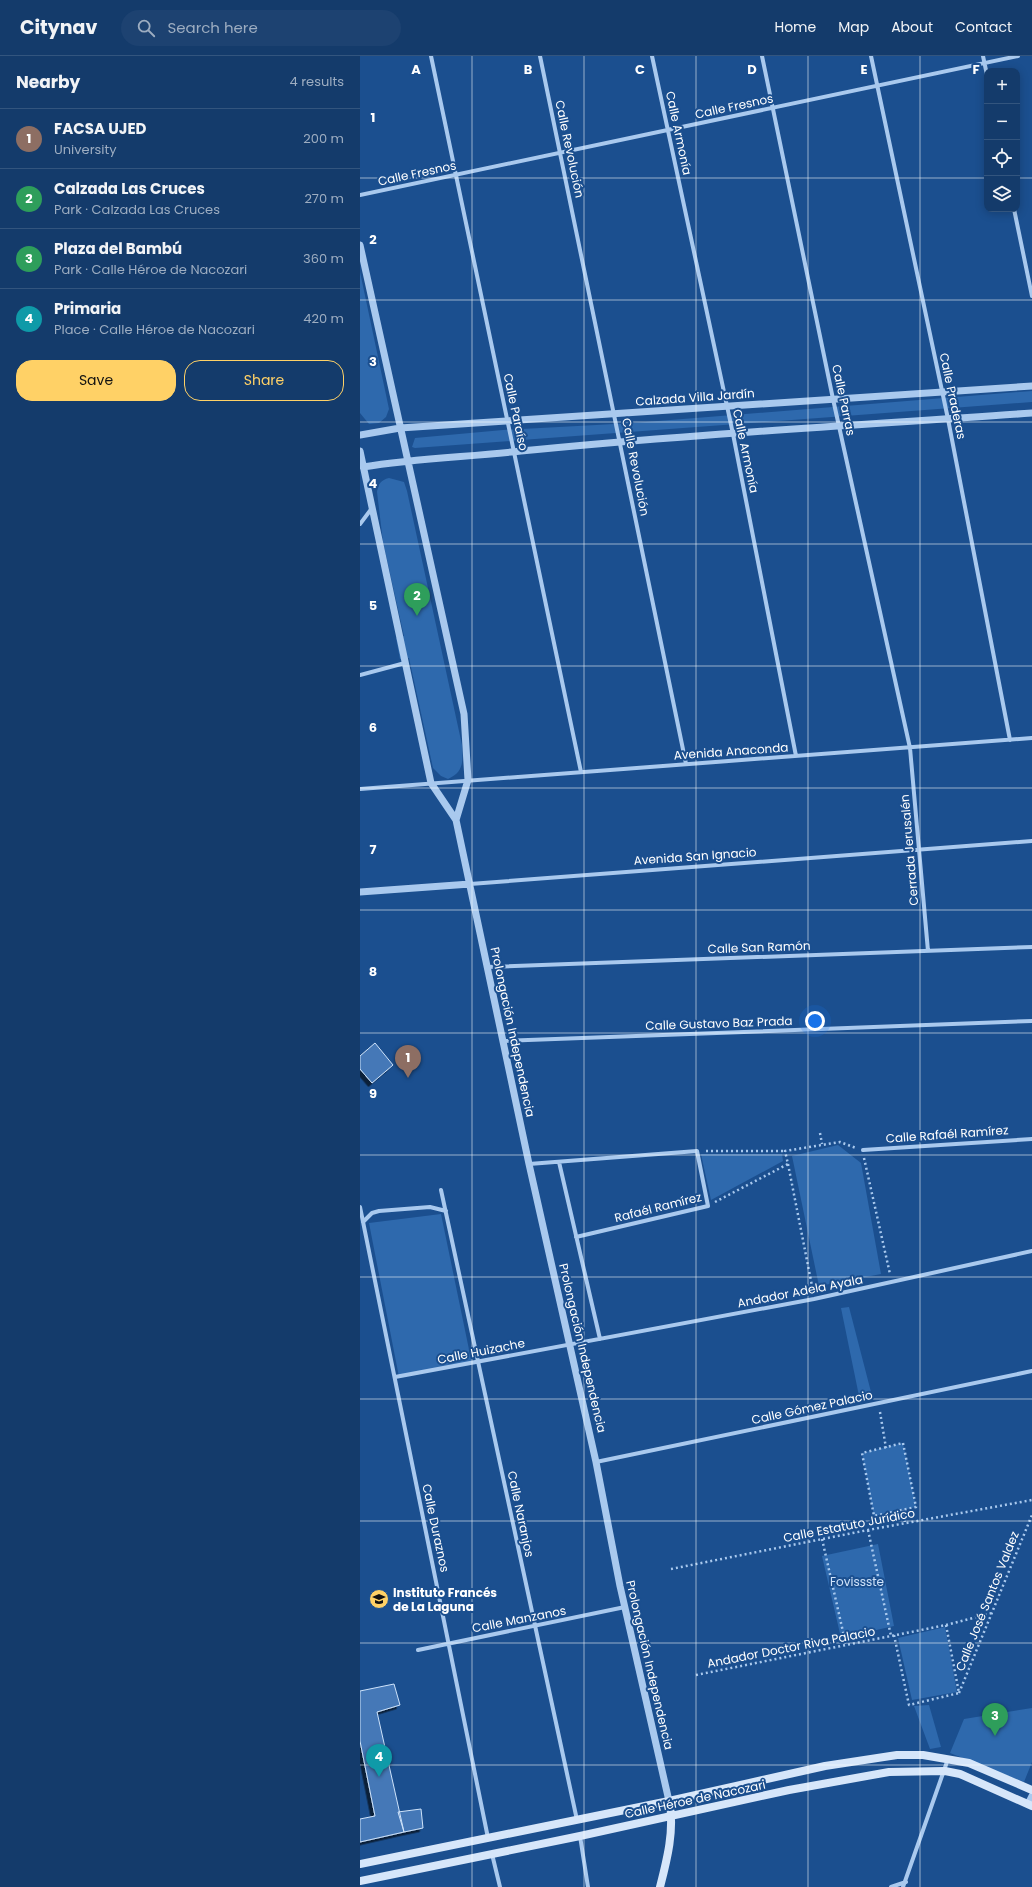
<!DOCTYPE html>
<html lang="en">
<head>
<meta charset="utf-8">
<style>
	:root { --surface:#143b6b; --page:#1d4271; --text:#f1f3f6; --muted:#9dadc1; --line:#33557e; --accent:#ffd166 }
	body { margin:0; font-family:Poppins,sans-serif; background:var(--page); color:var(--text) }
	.controls { position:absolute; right:12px; top:12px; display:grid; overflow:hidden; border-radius:8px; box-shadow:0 2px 10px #0003 }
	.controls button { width:36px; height:36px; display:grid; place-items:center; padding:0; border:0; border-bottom:1px solid var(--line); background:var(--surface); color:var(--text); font:20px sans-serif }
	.you { position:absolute; left:455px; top:965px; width:14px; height:14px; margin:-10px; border:3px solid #fff; border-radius:50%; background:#1a73e8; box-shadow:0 0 0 6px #1a73e833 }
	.badge { display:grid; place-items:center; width:26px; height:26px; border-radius:50%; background:var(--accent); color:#fff; font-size:13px; font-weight:700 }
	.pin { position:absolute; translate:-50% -33px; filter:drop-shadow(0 1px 2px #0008) }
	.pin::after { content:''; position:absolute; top:21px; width:14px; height:12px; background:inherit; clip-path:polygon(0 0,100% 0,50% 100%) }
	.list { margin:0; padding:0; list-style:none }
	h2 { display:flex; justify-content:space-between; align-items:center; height:52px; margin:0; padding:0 16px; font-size:17px }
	h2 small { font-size:13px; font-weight:400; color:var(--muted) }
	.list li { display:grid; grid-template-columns:26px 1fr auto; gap:12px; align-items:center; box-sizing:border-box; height:60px; padding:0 16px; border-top:1px solid var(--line) }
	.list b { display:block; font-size:15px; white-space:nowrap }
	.list p { margin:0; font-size:13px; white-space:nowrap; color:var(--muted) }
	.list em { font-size:13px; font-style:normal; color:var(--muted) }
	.actions { display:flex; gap:8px; padding:12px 16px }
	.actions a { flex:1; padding:9px 0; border:1px solid var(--accent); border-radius:16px; text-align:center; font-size:14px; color:var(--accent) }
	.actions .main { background:var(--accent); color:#111 }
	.icon { flex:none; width:22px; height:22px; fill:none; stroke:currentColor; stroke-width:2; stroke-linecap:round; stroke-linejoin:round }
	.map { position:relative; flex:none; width:672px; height:1831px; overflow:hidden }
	header { display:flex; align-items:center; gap:24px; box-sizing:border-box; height:56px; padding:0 20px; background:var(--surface); border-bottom:1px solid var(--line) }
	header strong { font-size:19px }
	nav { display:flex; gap:22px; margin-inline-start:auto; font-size:14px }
	.search { width:280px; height:36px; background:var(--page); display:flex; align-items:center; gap:10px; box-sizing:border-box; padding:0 14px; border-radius:22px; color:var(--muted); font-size:15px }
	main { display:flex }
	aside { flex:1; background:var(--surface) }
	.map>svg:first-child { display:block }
	.green { fill:#2e69ad }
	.building { fill:#4478b7; stroke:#cfe3fa; filter:url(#shadow) }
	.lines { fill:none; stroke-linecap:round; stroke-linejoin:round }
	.path { stroke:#a9c9ee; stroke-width:2.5; stroke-dasharray:2 3; stroke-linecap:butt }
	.minor { stroke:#a9c9ee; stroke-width:4 }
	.tertiary { stroke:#a9c9ee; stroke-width:7 }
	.secondary { stroke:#d6e6fa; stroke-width:8 }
	.grid { fill:none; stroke:#fff; stroke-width:1; stroke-opacity:0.55 }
	.labels { text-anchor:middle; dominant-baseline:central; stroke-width:4; stroke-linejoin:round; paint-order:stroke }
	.street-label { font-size:12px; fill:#fff; stroke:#1b4f8f }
	.park-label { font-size:12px; fill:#cfe3fa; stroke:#1b4f8f }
	.poi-label { font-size:12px; font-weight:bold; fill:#fff; stroke:#1b4f8f; text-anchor:start }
	.grid-label { font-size:13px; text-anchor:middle; font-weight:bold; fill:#fff; stroke:#1b4f8f; stroke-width:4; stroke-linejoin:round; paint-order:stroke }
</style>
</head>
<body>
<header>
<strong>Citynav</strong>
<div class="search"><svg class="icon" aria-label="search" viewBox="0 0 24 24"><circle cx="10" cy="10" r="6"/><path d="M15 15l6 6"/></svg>Search here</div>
<nav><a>Home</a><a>Map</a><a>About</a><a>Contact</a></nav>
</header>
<main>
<aside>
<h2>Nearby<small>4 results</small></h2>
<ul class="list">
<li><span class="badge" style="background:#8d6e63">1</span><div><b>FACSA UJED</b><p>University</p></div><em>200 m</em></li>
<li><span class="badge" style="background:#2e9e5b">2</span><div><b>Calzada Las Cruces</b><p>Park · Calzada Las Cruces</p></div><em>270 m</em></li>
<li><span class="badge" style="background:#2e9e5b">3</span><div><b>Plaza del Bambú</b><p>Park · Calle Héroe de Nacozari</p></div><em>360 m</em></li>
<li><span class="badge" style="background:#0f9aa8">4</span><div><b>Primaria</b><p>Place · Calle Héroe de Nacozari</p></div><em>420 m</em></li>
</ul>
<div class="actions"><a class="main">Save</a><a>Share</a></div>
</aside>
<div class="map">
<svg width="672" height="1831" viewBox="0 0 672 1831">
	<defs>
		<filter id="shadow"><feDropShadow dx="-3.5" dy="3.5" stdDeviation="0" flood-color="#0009"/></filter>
	</defs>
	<rect width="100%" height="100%" fill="#1b4f8f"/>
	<path class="green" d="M0,216l29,137 -3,8 -7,6 -10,1 -9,-11z
		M672,335v11l-617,46 -3,-1 3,-9 88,-8 130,-7z
		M29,422l15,4 3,9 55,254c1,16 2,27 -14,34l-7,-3 -8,-8 -24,-110 -9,1 -4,-21 8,-2 -21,-94 -6,-50c1,-8 4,-12 12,-14z
		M478,1089l23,18 20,111 -62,12 -27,-130z
		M341,1098h81l1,7 -72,39z
		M81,1158l31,150 -73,13 -30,-154z
		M489,1251l22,85 -12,4 -18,-88z
		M543,1387l13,64 -42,9 -12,-63z
		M518,1488l16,82 -53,12 -19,-82z
		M585,1571l12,65 -45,8 -14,-62z
		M569,1649l12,42 -11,2 -16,-43z
		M672,1652v54l-8,20 -74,-29 14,-34z"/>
	<path class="building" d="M15,987l18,22 -21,18 -12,-14v-13z
		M34,1628l6,21 -23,7 27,120 -44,10v-23l15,-3 -15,-75v-50z
		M61,1753l2,19 -19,4 -6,-20z"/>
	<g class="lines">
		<path class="path" d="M460,1077l2,11
			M346,1095h79
			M504,1102l26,116
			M428,1108l25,127
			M355,1146l73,-38 -3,-13 55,-9 16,6
			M520,1356l6,36
			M543,1387l13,64 -42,9 -12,-63z
			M543,1454l2,13
			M508,1474l23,106
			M462,1483l24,106
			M311,1513l197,-39 164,-30
			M586,1569l13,68
			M534,1579l15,70 50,-12
			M336,1619l250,-50 46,-12
			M599,1637l73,-178"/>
		<path class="minor" d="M71,0l150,716
			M180,0l146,708
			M292,0l81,378 63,322
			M402,0l71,343 77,349 18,203
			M511,0l77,363 62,321
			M623,0l4,19
			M0,139l658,-139
			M654,153l18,87
			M0,468l12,-16
			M0,619l45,-12
			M0,733l672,-51
			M110,828l562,-43
			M127,911l545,-20
			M143,985l529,-20
			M503,1094l169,-11
			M199,1106l41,177
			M169,1108l168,-13 11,55 -132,31
			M81,1134l136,630
			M0,1151l128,631
			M3,1166l9,-9 7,-2 51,-4 16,4
			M35,1321l419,-78 218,-48
			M236,1406l436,-91
			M58,1594l207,-43
			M220,1780l8,51
			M132,1798l8,33
			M531,1831l15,-5
			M543,1831l45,-128"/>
		<path class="tertiary" d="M0,189l104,469 4,66 -12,40
			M0,379l40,-7 632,-42
			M0,395l71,332 25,37 73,344 67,298 24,124 49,215
			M3,411c53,-9 105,-10 158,-16 170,-17 341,-26 511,-38
			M0,836l110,-8
			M668,1748l4,-8"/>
		<path class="secondary" d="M0,1808l309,-63 156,-35 72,-11h26l46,8 63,27
			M0,1825l220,-45 209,-46 100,-18 56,-1 15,3 72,32
			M300,1831c7,-27 15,-58 9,-86"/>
	</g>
	<path class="grid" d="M112,0v1831M224,0v1831M336,0v1831M448,0v1831M560,0v1831M0,122h627M657,122h15M0,244h672M0,366h672M0,488h672M0,610h672M0,732h672M0,854h672M0,977h672M0,1099h672M0,1221h672M0,1343h672M0,1465h672M0,1587h672M0,1709h672"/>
	<defs>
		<g id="university-disc" transform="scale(1)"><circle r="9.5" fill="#ffd166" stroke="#1b4f8f"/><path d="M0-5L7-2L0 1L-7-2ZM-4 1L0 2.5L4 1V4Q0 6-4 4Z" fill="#111"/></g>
	</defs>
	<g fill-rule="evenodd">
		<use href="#university-disc" x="19" y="1543"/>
	</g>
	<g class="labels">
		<g class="street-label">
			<text transform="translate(374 50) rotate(-12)">Calle Fresnos</text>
			<text transform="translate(319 77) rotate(78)">Calle Armonía</text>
			<text transform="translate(210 93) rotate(78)">Calle Revolución</text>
			<text transform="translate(57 117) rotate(-12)">Calle Fresnos</text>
			<text transform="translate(593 340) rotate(78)">Calle Praderas</text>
			<text transform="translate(335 341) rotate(-4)">Calzada Villa Jardín</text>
			<text transform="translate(484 344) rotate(78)">Calle Parras</text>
			<text transform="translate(156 356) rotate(78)">Calle Paraíso</text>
			<text transform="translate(386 395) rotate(78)">Calle Armonía</text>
			<text transform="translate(276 411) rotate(79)">Calle Revolución</text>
			<text transform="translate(371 695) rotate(-4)">Avenida Anaconda</text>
			<text transform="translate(549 794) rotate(-95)">Cerrada Jerusalén</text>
			<text transform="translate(335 800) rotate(-4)">Avenida San Ignacio</text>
			<text transform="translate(399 891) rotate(-2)">Calle San Ramón</text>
			<text transform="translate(359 967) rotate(-2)">Calle Gustavo Baz Prada</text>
			<text transform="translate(153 976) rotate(78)">Prolongación Independencia</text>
			<text transform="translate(587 1078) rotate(-4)">Calle Rafaél Ramírez</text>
			<text transform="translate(298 1151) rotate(-14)">Rafaél Ramírez</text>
			<text transform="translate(440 1235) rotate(-11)">Andador Adela Ayala</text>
			<text transform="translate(223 1292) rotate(77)">Prolongación Independencia</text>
			<text transform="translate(121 1295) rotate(-11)">Calle Huizache</text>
			<text transform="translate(452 1351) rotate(-12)">Calle Gómez Palacio</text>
			<text transform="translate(161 1458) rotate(78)">Calle Naranjos</text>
			<text transform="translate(489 1469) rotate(-11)">Calle Estatuto Jurídico</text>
			<text transform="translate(76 1472) rotate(78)">Calle Duraznos</text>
			<text transform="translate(627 1545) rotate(-68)">Calle José Santos Valdez</text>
			<text transform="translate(159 1563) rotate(-11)">Calle Manzanos</text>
			<text transform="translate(431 1591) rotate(-11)">Andador Doctor Riva Palacio</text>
			<text transform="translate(290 1609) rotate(77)">Prolongación Independencia</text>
			<text transform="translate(335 1743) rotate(-12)">Calle Héroe de Nacozari</text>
		</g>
		<g class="park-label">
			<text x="497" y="1525">Fovissste</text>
		</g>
		<g class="poi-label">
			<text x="33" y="1536">Instituto Francés<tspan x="33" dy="14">de La Laguna</tspan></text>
		</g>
	</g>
	<g class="grid-label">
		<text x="56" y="18">A</text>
		<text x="168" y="18">B</text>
		<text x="280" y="18">C</text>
		<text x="392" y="18">D</text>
		<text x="504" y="18">E</text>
		<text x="616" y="18">F</text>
		<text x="13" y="66">1</text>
		<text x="13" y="188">2</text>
		<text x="13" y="310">3</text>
		<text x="13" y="432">4</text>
		<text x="13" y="554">5</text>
		<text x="13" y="676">6</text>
		<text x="13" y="798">7</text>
		<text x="13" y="920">8</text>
		<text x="13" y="1042">9</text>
	</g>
</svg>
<div class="controls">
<button>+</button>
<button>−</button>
<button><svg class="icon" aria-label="locate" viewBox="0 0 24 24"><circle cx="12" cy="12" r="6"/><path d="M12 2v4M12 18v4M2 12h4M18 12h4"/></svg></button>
<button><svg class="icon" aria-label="layers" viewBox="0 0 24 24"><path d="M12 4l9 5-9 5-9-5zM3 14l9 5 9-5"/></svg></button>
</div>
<div class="you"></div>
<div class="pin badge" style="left:48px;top:1022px;background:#8d6e63">1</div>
<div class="pin badge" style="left:57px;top:560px;background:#2e9e5b">2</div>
<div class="pin badge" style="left:635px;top:1680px;background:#2e9e5b">3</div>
<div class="pin badge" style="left:19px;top:1721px;background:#0f9aa8">4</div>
</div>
</main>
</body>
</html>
